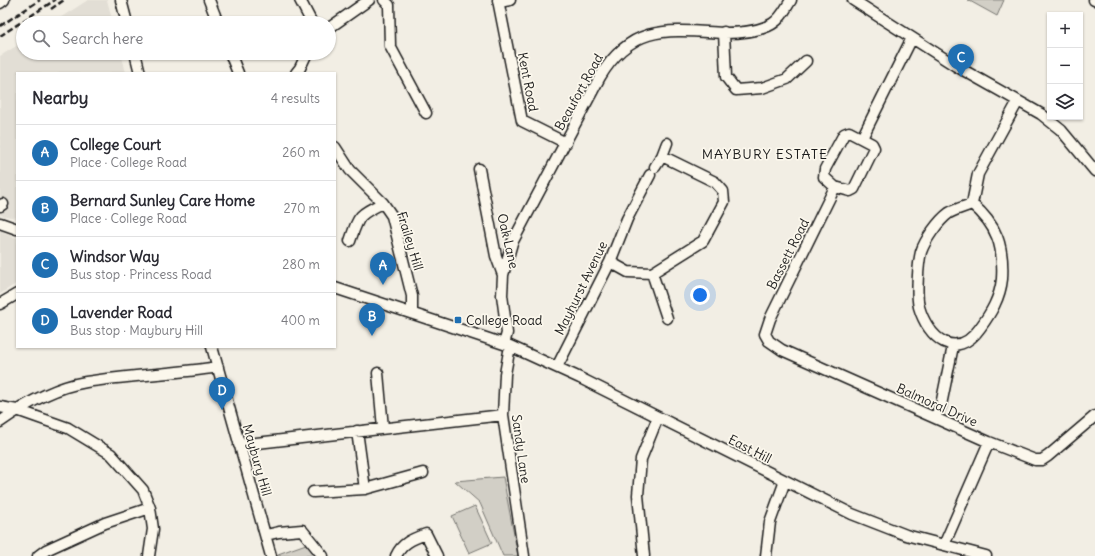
<!DOCTYPE html>
<html lang="en">
<head>
<meta charset="utf-8">
<style>
	:root { --surface:#fff; --page:#f2f2f3; --text:#2b2b33; --muted:#7c7c81; --line:#e1e1e2; --accent:#1f6fb2 }
	body { margin:0; font-family:Delius,sans-serif; background:var(--page); color:var(--text) }
	.controls { position:absolute; right:12px; top:12px; display:grid; overflow:hidden; border-radius:0px; box-shadow:0 1px 3px #0004 }
	.controls button { width:36px; height:36px; display:grid; place-items:center; padding:0; border:0; border-bottom:1px solid var(--line); background:var(--surface); color:var(--text); font:20px sans-serif }
	.you { position:absolute; left:700px; top:295px; width:14px; height:14px; margin:-10px; border:3px solid #fff; border-radius:50%; background:#1a73e8; box-shadow:0 0 0 6px #1a73e833 }
	.badge { display:grid; place-items:center; width:26px; height:26px; border-radius:50%; background:var(--accent); color:#fff; font-size:13px; font-weight:700 }
	.pin { position:absolute; translate:-50% -33px; filter:drop-shadow(0 1px 2px #0008) }
	.pin::after { content:''; position:absolute; top:21px; width:14px; height:12px; background:inherit; clip-path:polygon(0 0,100% 0,50% 100%) }
	.list { margin:0; padding:0; list-style:none }
	h2 { display:flex; justify-content:space-between; align-items:center; height:52px; margin:0; padding:0 16px; font-size:17px }
	h2 small { font-size:13px; font-weight:400; color:var(--muted) }
	.list li { display:grid; grid-template-columns:26px 1fr auto; gap:12px; align-items:center; box-sizing:border-box; height:56px; padding:0 16px; border-top:1px solid var(--line) }
	.list b { display:block; font-size:15px; white-space:nowrap }
	.list p { margin:0; font-size:13px; white-space:nowrap; color:var(--muted) }
	.list em { font-size:13px; font-style:normal; color:var(--muted) }
	.icon { flex:none; width:22px; height:22px; fill:none; stroke:currentColor; stroke-width:2; stroke-linecap:round; stroke-linejoin:round }
	.map { position:relative; flex:none; width:1095px; height:556px; overflow:hidden }
	.search { position:absolute; background:var(--surface); box-shadow:0 1px 3px #0004; left:16px; top:16px; width:320px; height:44px; display:flex; align-items:center; gap:10px; box-sizing:border-box; padding:0 14px; border-radius:22px; color:var(--muted); font-size:15px }
	.panel { position:absolute; background:var(--surface); box-shadow:0 1px 3px #0004; left:16px; top:72px; width:320px; height:276px; border-radius:0px }
	.map>svg:first-child { display:block }
	.built { fill:#e2ded5 }
	.green { fill:#d2cfc6; stroke:#777671 }
	.lines { fill:none; stroke-linecap:round; stroke-linejoin:round }
	.minor-casing { stroke:#1c1c1c; stroke-width:13 }
	.minor { stroke:#fbf7ec; stroke-width:10 }
	.rail { stroke:#1c1c1c; stroke-width:2.5; stroke-dasharray:6 3; stroke-linecap:butt }
	.poi-dot { fill:#1f6fb2; stroke:#fbf7ec; stroke-width:1.5 }
	.labels { text-anchor:middle; dominant-baseline:central; stroke-width:3.5; stroke-linejoin:round; paint-order:stroke }
	.street-label { font-size:13px; fill:#1c1c1c; stroke:#fbf7ec }
	.poi-label { font-size:13px; fill:#1c1c1c; stroke:#fbf7ec; text-anchor:start }
	.neighbourhood-label { font-size:14px; letter-spacing:1px; fill:#1c1c1c; stroke:#fbf7ec }
</style>
</head>
<body>
<div class="map">
<svg width="1095" height="556" viewBox="0 0 1095 556">
	<rect width="100%" height="100%" fill="#f2eee4"/>
	<filter id="ink" filterUnits="userSpaceOnUse"><feTurbulence type="fractalNoise" baseFrequency=".025" numOctaves="2"/><feDisplacementMap in="SourceGraphic" scale="8" xChannelSelector="R" yChannelSelector="G"/><feConvolveMatrix kernelMatrix="1 2 1 2 8 2 1 2 1" color-interpolation-filters="sRGB"/></filter>
	<g filter="url(#ink)">
		<path class="built" d="M88,0h19l6,23h-61z
			M23,42v11h98l5,20h-109v145l-17,-3v-159z
			M0,229l6,5 11,4v45l-17,11z"/>
		<path class="green" d="M968,0h36l-7,16z
			M503,477l15,79h-15l-23,-53 -25,-22z
			M475,506l17,37 -23,10 -17,-37z
			M306,544l10,12h-38v-2z"/>
		<g class="lines">
			<g class="minor-casing">
				<path id="minor" d="M121,0l6,23
					M209,0l9,23
					M300,0l12,23
					M384,0l5,5 1,41 36,67
					M498,0l24,121 44,22
					M853,0l103,66 85,48 20,16 34,41
					M1094,0h1
					M499,2l11,-2
					M0,3l4,-3
					M329,28l40,-28
					M724,32l2,45 10,13 26,-2 25,-9 19,-18
					M135,53l5,20
					M230,53l8,20
					M296,73l4,-5 7,-15
					M849,132l23,12 2,4 -20,41 -4,2 -15,-4 -11,-10 1,-8 19,-35z
					M862,138l50,-100
					M335,147l15,23 33,33 9,13 20,80v17
					M662,156l5,-13
					M479,169l17,87 7,19 -1,20 5,38 -3,11
					M835,187l-65,132 -5,15 4,7 13,9 207,92 46,18h7l6,-4 47,-40
					M972,204c25,21 32,42 30,75 -2,19 -11,34 -22,49 -24,34 -52,10 -61,-21 -3,-12 -1,-43 2,-55 4,-12 17,-31 28,-39 7,-4 15,-6 23,-9z
					M972,204l6,-30 40,-73
					M0,206l3,-2
					M0,223l17,6
					M350,241c9,-26 8,-26 33,-38
					M610,262l18,10 24,1 51,-32 21,-39 -1,-11 -8,-9 -53,-26 -7,11
					M652,273l15,45
					M503,275l9,-32 88,-166c32,-54 69,-47 125,-44 15,0 33,-1 47,-9 9,-5 14,-16 19,-24
					M335,288l175,58 70,32 272,136 54,21 80,21
					M0,304l17,-10
					M510,346l-5,28 -2,41 21,141
					M212,347l59,209
					M557,367l53,-105 17,-43 23,-44
					M378,373l5,55
					M0,407l17,3 51,18 43,26 32,36 7,18 3,21 -4,27
					M935,418l6,-13 12,-59
					M0,422c25,-18 55,-35 86,-40 44,-7 88,-8 132,-15
					M357,431l8,58 58,-16
					M239,445l264,-30
					M313,492l52,-3
					M266,535l13,-3 23,-2 21,26
					M944,545l45,-103
					M38,556l8,-6 59,-27 45,-15
					M396,556c6,-13 16,-17 30,-22l11,22
					M644,556l-6,-61 3,-36 17,-42
					M766,556l4,-34 15,-41"/>
			</g>
			<use href="#minor" class="minor"/>
			<path class="rail" d="M51,9l13,-9
				M0,26l40,-26
				M0,36l55,-36"/>
		</g>
	</g>
	<rect class="poi-dot" x="454" y="316" width="8" height="8" rx="2"/>
	<g class="labels">
		<g class="street-label">
			<text transform="translate(528 82) rotate(79)">Kent Road</text>
			<text transform="translate(579 92) rotate(-61)">Beaufort Road</text>
			<text transform="translate(410 241) rotate(73)">Frailey Hill</text>
			<text transform="translate(508 241) rotate(77)">Oak Lane</text>
			<text transform="translate(788 254) rotate(-63)">Bassett Road</text>
			<text transform="translate(581 288) rotate(-64)">Mayhurst Avenue</text>
			<text transform="translate(937 405) rotate(24)">Balmoral Drive</text>
			<text transform="translate(521 449) rotate(82)">Sandy Lane</text>
			<text transform="translate(750 449) rotate(27)">East Hill</text>
			<text transform="translate(257 460) rotate(74)">Maybury Hill</text>
		</g>
		<g class="poi-label">
			<text x="466" y="320">College Road</text>
		</g>
		<g class="neighbourhood-label">
			<text x="765" y="154">MAYBURY ESTATE</text>
		</g>
	</g>
</svg>
<div class="controls">
<button>+</button>
<button>−</button>
<button><svg class="icon" aria-label="layers" viewBox="0 0 24 24"><path d="M12 4l9 5-9 5-9-5zM3 14l9 5 9-5"/></svg></button>
</div>
<div class="you"></div>
<div class="pin badge" style="left:383px;top:285px">A</div>
<div class="pin badge" style="left:372px;top:336px">B</div>
<div class="pin badge" style="left:961px;top:77px">C</div>
<div class="pin badge" style="left:222px;top:410px">D</div>
<div class="search"><svg class="icon" aria-label="search" viewBox="0 0 24 24"><circle cx="10" cy="10" r="6"/><path d="M15 15l6 6"/></svg>Search here</div>
<section class="panel">
<h2>Nearby<small>4 results</small></h2>
<ul class="list">
<li><span class="badge">A</span><div><b>College Court</b><p>Place · College Road</p></div><em>260 m</em></li>
<li><span class="badge">B</span><div><b>Bernard Sunley Care Home</b><p>Place · College Road</p></div><em>270 m</em></li>
<li><span class="badge">C</span><div><b>Windsor Way</b><p>Bus stop · Princess Road</p></div><em>280 m</em></li>
<li><span class="badge">D</span><div><b>Lavender Road</b><p>Bus stop · Maybury Hill</p></div><em>400 m</em></li>
</ul>
</section>
</div>
</body>
</html>
